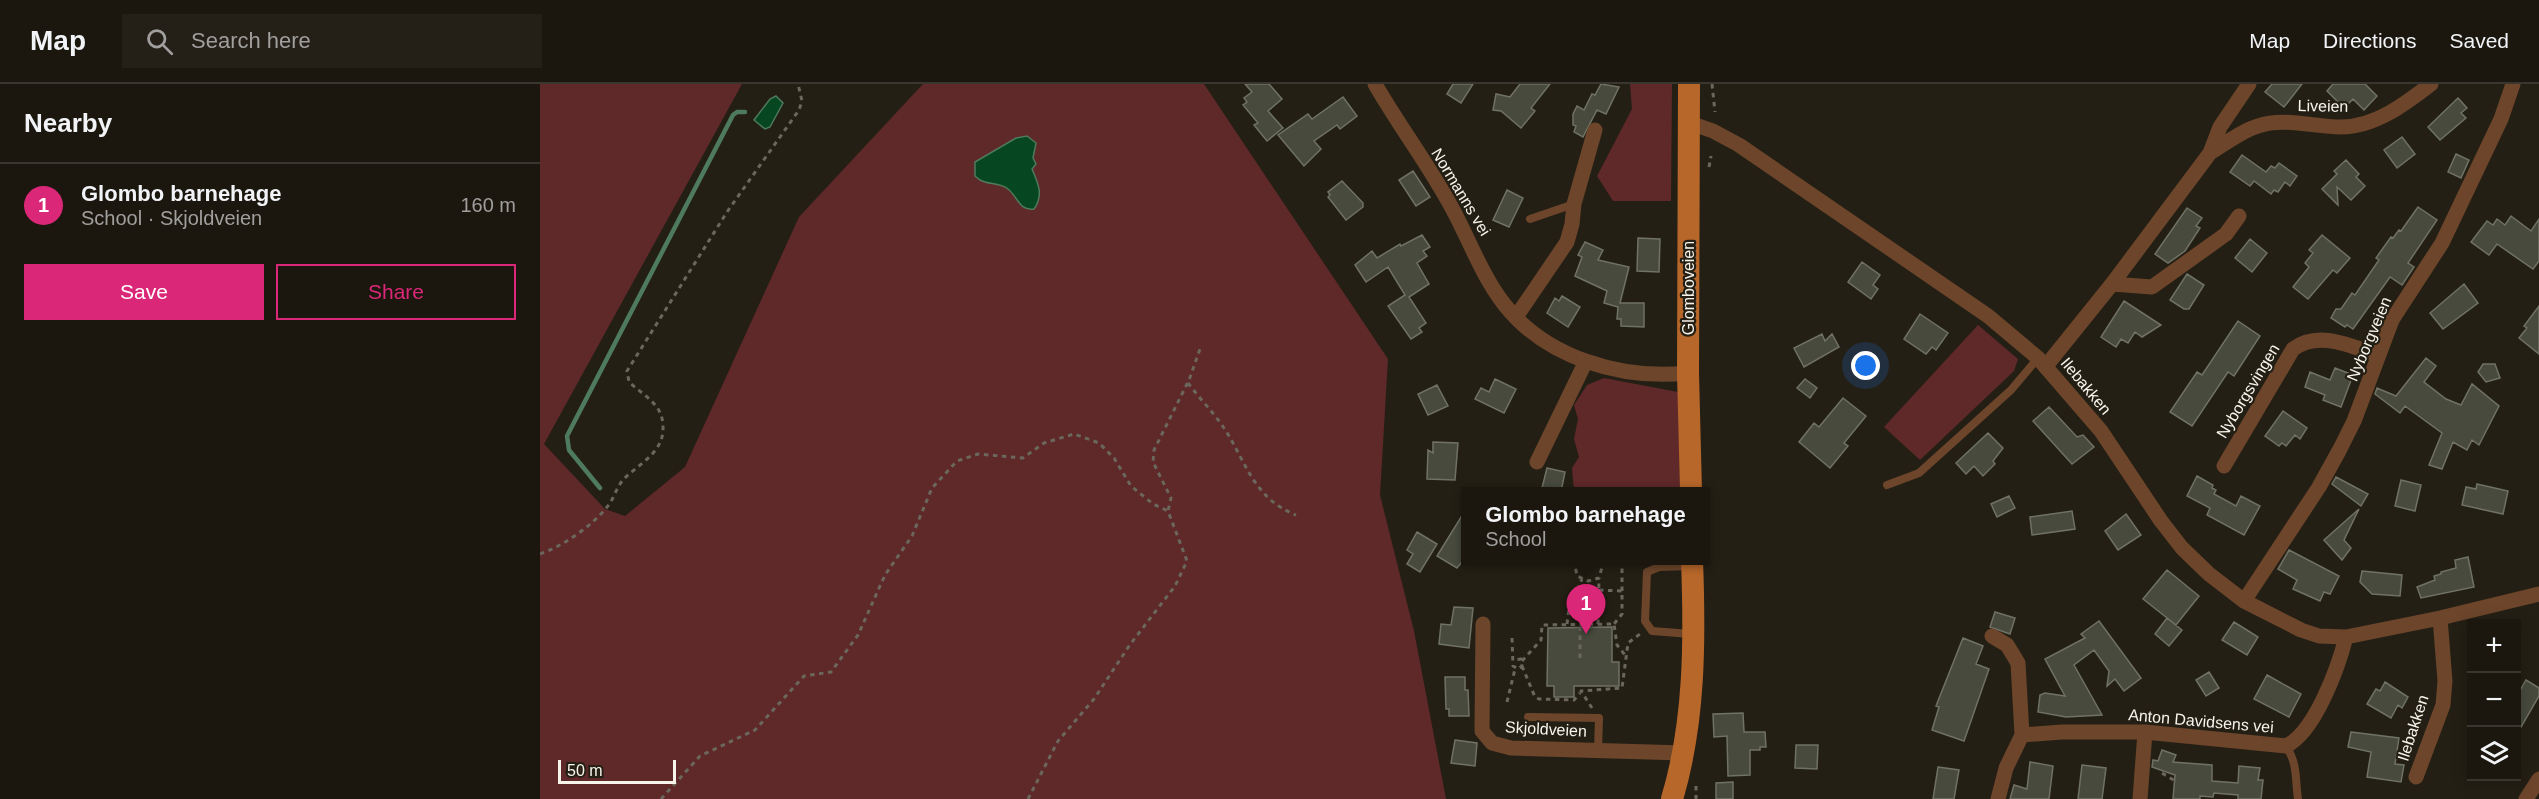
<!DOCTYPE html>
<html lang="en">
<head>
<meta charset="utf-8">
<style>
	:root { --surface:#1b170f; --page:#242018; --text:#f1f3f6; --muted:#a09f9e; --line:#39362f; --accent:#db2777 }
	body { margin:0; font-family:Helvetica,sans-serif; background:var(--page); color:var(--text) }
	.controls { position:absolute; right:18px; bottom:18px; display:grid; overflow:hidden; border-radius:0px; box-shadow:0 3px 15px #0003 }
	.controls button { width:54px; height:54px; display:grid; place-items:center; padding:0; border:0; border-bottom:2px solid var(--line); background:var(--surface); color:var(--text); font:30px sans-serif }
	.scale { position:absolute; left:18px; bottom:15px; width:118px; box-sizing:border-box; padding-left:6px; border:3px solid #f7f4ec; border-top:0; font-size:16px; line-height:21px; white-space:nowrap; color:#f7f4ec; -webkit-text-stroke:4px #241f14; paint-order:stroke }
	.you { position:absolute; left:1326px; top:282px; width:21px; height:21px; margin:-15px; border:4px solid #fff; border-radius:50%; background:#1a73e8; box-shadow:0 0 0 9px #1a73e833 }
	.badge { display:grid; place-items:center; width:39px; height:39px; border-radius:50%; background:var(--accent); color:#fff; font-size:20px; font-weight:700 }
	.pin { position:absolute; translate:-50% -50px; filter:drop-shadow(0 2px 3px #0008) }
	.pin::after { content:''; position:absolute; top:32px; width:21px; height:18px; background:inherit; clip-path:polygon(0 0,100% 0,50% 100%) }
	.popup { position:absolute; left:921px; top:403px; width:249px; height:78px; box-sizing:border-box; display:grid; place-content:center; border-radius:0px; background:var(--surface); filter:drop-shadow(0 2px 4px #0005); font-size:20px; white-space:nowrap; color:var(--muted) }
	.popup b { font-size:22px; color:var(--text) }
	.popup::after { content:''; position:absolute; left:50%; top:100%; margin-left:-12px; border:12px solid transparent; border-top-color:var(--surface) }
	.list { margin:0; padding:0; list-style:none }
	h2 { display:flex; justify-content:space-between; align-items:center; height:78px; margin:0; padding:0 24px; font-size:26px }
	h2 small { font-size:20px; font-weight:400; color:var(--muted) }
	.list li { display:grid; grid-template-columns:39px 1fr auto; gap:18px; align-items:center; box-sizing:border-box; height:84px; padding:0 24px; border-top:2px solid var(--line) }
	.list b { display:block; font-size:22px; white-space:nowrap }
	.list p { margin:0; font-size:20px; white-space:nowrap; color:var(--muted) }
	.list em { font-size:20px; font-style:normal; color:var(--muted) }
	.actions { display:flex; gap:12px; padding:18px 24px }
	.actions a { flex:1; padding:14px 0; border:2px solid var(--accent); border-radius:0px; text-align:center; font-size:21px; color:var(--accent) }
	.actions .main { background:var(--accent); color:#fff }
	.icon { flex:none; width:33px; height:33px; fill:none; stroke:currentColor; stroke-width:2; stroke-linecap:round; stroke-linejoin:round }
	.map { position:relative; flex:none; width:1999px; height:715px; overflow:hidden }
	header { display:flex; align-items:center; gap:36px; box-sizing:border-box; height:84px; padding:0 30px; background:var(--surface); border-bottom:2px solid var(--line) }
	header strong { font-size:28px }
	nav { display:flex; gap:33px; margin-inline-start:auto; font-size:21px }
	.search { width:420px; height:54px; background:var(--page); display:flex; align-items:center; gap:15px; box-sizing:border-box; padding:0 21px; border-radius:0px; color:var(--muted); font-size:22px }
	main { display:flex }
	aside { flex:1; background:var(--surface) }
	.map>svg:first-child { display:block }
	.green { fill:#5f2829 }
	.water { fill:#064620; stroke:#4e7a5d; stroke-width:1.5 }
	.lines { fill:none; stroke-linecap:round; stroke-linejoin:round }
	.stream { stroke:#4e7a5d; stroke-width:4.5 }
	.building { fill:#474a3d; stroke:#6f7264; stroke-width:1.5 }
	.path { stroke:#6b675d; stroke-width:3; stroke-dasharray:4.5 4.5; stroke-linecap:butt }
	.service { stroke:#6c452b; stroke-width:8 }
	.minor { stroke:#6c452b; stroke-width:15 }
	.primary { stroke:#b8672a; stroke-width:22 }
	.labels { text-anchor:middle; dominant-baseline:central; stroke-width:4.5; stroke-linejoin:round; paint-order:stroke }
	.street-label { font-size:16px; fill:#f7f4ec; stroke:#241f14 }
</style>
</head>
<body>
<header>
<strong>Map</strong>
<div class="search"><svg class="icon" aria-label="search" viewBox="0 0 24 24"><circle cx="10" cy="10" r="6"/><path d="M15 15l6 6"/></svg>Search here</div>
<nav><a>Map</a><a>Directions</a><a>Saved</a></nav>
</header>
<main>
<aside>
<h2>Nearby<small></small></h2>
<ul class="list">
<li><span class="badge">1</span><div><b>Glombo barnehage</b><p>School · Skjoldveien</p></div><em>160 m</em></li>
</ul>
<div class="actions"><a class="main">Save</a><a>Share</a></div>
</aside>
<div class="map">
<svg width="1999" height="715" viewBox="0 0 1999 715">
	<rect width="100%" height="100%" fill="#241f14"/>
	<path class="green" d="M0,0h202l-198,360 61,65 20,7 60,-49 114,-250 124,-133h281l184,275 -8,136 34,136 32,168h-906z
		M1090,0h42l-1,117h-58l-16,-25 35,-67z
		M1438,241l40,34 -4,12 -94,89 -36,-33z
		M1064,294l74,14 2,99h-106l-2,-23 7,-11 -5,-18 4,-20 -4,-14 13,-20z"/>
	<path class="water" d="M236,12l7,7 -13,24 -5,2 -11,-9 16,-21z
		M487,52l9,7 -3,15 3,6 -4,5c6,14 12,26 2,40 -15,2 -16,-12 -26,-20 -9,-7 -19,-4 -28,-9l-5,-4v-14l41,-24z"/>
	<g class="lines">
		<path class="stream" d="M60,404l-31,-38 -2,-14 166,-321 4,-3h8"/>
	</g>
	<path class="building" d="M705,0h24l13,15 -14,12 15,17 -16,13 -13,-16 4,-2 -15,-18 4,-3 -3,-4 8,-6z
		M913,0h20l-12,19 -14,-9z
		M980,0h30l-19,24 4,3 -14,17 -20,-17 -8,-1 3,-16 14,3z
		M1061,0l18,3 -13,27 -9,-4 -14,27 -9,-5 2,-6 -3,-1v-11l4,-8 7,4 8,-16 3,1z
		M1732,0h30l-18,23 -19,-15z
		M1793,0h32l12,12 -13,14 -11,-11 -9,9 -17,-17z
		M803,13l14,19 -17,13 -3,-4 -23,16 7,8 -17,17 -26,-31 30,-21 4,5z
		M1918,14l9,10 -6,5 5,5 -26,22 -12,-13z
		M1862,53l13,17 -18,14 -13,-18z
		M1916,70l13,6 -8,18 -13,-6z
		M1702,71l24,17 5,-6 4,2 4,-5 18,13 -7,10 -5,-4 -7,10 -4,-2 -3,4 -17,-13 -4,5 -20,-14z
		M1806,76l13,14 -3,3 9,9 -14,14 -14,-13 1,18 -16,-16 15,-15 -3,-3z
		M873,87l17,26 -14,9 -17,-26z
		M802,97l21,22v4l-17,13 -18,-23 2,-2 -2,-3z
		M967,106l16,8 -14,29 -16,-7z
		M1878,123l19,13 -29,43 6,4 -12,18 -12,-8 -37,52 -6,-4 -2,2 -14,-9 5,-9h5l11,-16 3,2 24,-35 -3,-2 15,-21 2,1 6,-8 2,1z
		M1647,124l15,10 -6,8 4,2 -15,23 -17,12 -13,-9z
		M1971,132l20,15 8,-12v42l-6,8 -36,-25 -8,11 -18,-13 16,-21 6,4 4,-6 8,6z
		M882,151l8,12 -7,4 4,5 -10,7 12,21 -20,13 17,26 -7,5 3,4 -11,7 -23,-33 17,-11 -17,-28 -22,15 -11,-17 17,-14 5,7 23,-14 1,2z
		M1782,151l28,23 -13,15 -4,-3 -25,29 -15,-12 16,-20 -4,-4 8,-10 -4,-3z
		M1098,154l22,1 -1,33 -22,-1z
		M1710,155l17,14 -15,19 -17,-14z
		M1045,158l18,8 -5,10 31,7 -9,36h24v24l-23,-1v-7h-4l1,-12 -14,-4 3,-12 -32,-15 7,-19 -4,-2z
		M1322,178l18,13 -7,10 5,4 -7,10 -23,-17z
		M1647,190l17,11 -15,24h-5l-14,-9z
		M1924,200l14,19 -35,26 -13,-16z
		M1022,212l18,11 -12,20 -21,-14 8,-15 4,3z
		M1584,217l37,24 -19,12 -7,-5 -7,11 -7,-4 -5,8 -15,-10z
		M1999,222v48l-20,-16 8,-10 -3,-2z
		M1380,230l28,19 -12,17 -4,-3 -6,7 -22,-15z
		M1698,237l22,15 -26,40 -6,-4 -36,54 -22,-14 27,-40 5,3z
		M1282,250l3,7 7,-7 7,13 -35,20 -10,-19z
		M1886,274l10,8 -12,16 22,17 15,6 11,-21 27,22 -20,39 -7,-5 -5,10 -14,-8 -11,27 -13,-4 13,-32 -37,-27 -5,7 -25,-19 2,-6 19,8z
		M1943,280h12l5,14 -14,4 -8,-10z
		M1795,284l18,7 -12,32 -18,-7 2,-5 -20,-8 5,-15 20,8z
		M955,295l21,10 -12,24 -29,-14 6,-11 8,4z
		M1265,295l12,9 -7,10 -13,-10z
		M897,301l11,21 -20,9 -10,-21z
		M1303,314l23,18 -22,27 4,3 -18,22 -31,-26 15,-19 5,4z
		M1509,323l28,30 6,-2 11,12 -22,17 -39,-43z
		M1743,327l24,17 -7,11 -5,-4 -9,11 -4,-3 -3,3 -14,-10z
		M1448,349l15,15 -10,13 2,3 -12,12 -9,-10 -8,8 -10,-11z
		M893,358l25,1 -3,37 -28,-1 1,-29 5,3z
		M1007,384l18,4 -4,20h-20z
		M1657,392l16,9 -1,3 4,2 -2,4 22,12 5,-10 19,10 -16,29 -37,-20 3,-7 -23,-12z
		M1796,393l32,17 -7,12 -29,-22z
		M1861,396l20,5 -6,26 -20,-5z
		M1937,400l31,7 -5,23 -41,-9 4,-18 10,2z
		M1469,412l6,12 -18,9 -6,-13z
		M926,425v48l-9,11 -20,-12z
		M1819,425l-15,31 7,8 -9,12 -18,-20z
		M1532,427l3,18 -43,6 -2,-18z
		M1586,430l15,21 -23,15 -13,-19z
		M877,448l20,12 -17,28 -13,-8 6,-10 -6,-4z
		M1749,466l50,26 -9,18 -6,-2 -4,9 -27,-12 4,-9 -19,-11z
		M1928,473l6,30 -53,11 -4,-11 18,-7 -1,-4 7,-2v-2l15,-4 -1,-8z
		M1627,486l32,26 -23,29 -33,-26z
		M1822,487l40,4 -2,21 -28,-2 -12,-12z
		M914,523l19,1 -4,40 -30,-4 2,-20 10,1z
		M1455,528l20,6 -5,16 -20,-7z
		M1627,534l15,12 -13,16 -14,-12z
		M1559,537l42,57 -17,13 -9,-12 -8,7 2,-15 -15,-21 -20,15 28,50 -36,2 -28,-5 2,-17 5,-2 20,3 -20,-37 40,-21 -4,-4z
		M1694,538l24,15 -11,18 -25,-15z
		M1072,543v35h7v24h-45v11h-20v-11h-7l1,-58z
		M1423,554l20,8 -7,18 13,5 -25,72 -32,-11 7,-23 -3,-1z
		M1669,588l10,16 -13,8 -10,-16z
		M1727,591l34,19 -12,23 -35,-18z
		M905,593h20v13h3l1,26h-20v-7h-3z
		M1986,596l13,8v8l-22,38v-38z
		M1845,598l23,15 -6,11 -4,-3 -7,13 -24,-14 9,-15 4,2z
		M1203,629l1,19h21l1,15h-6v3h-10v25l-22,1 -1,-40 -13,1 -1,-23z
		M1811,648l48,6 -4,26 9,1 -3,17 -34,-5 4,-25 -23,-5z
		M915,656l22,3 -2,23 -24,-3z
		M1256,661h22l-1,24 -22,-1z
		M1622,666l14,5 -3,7 39,3v16l26,2 1,-17 21,2 -2,12h5l-2,19h-23v-4l-24,-2 -1,4 -13,-1v3h-27l2,-24 -23,-8 1,-7 5,1z
		M1490,678l23,4 -4,33h-39l4,-14 13,4z
		M1542,681l24,3 -4,31h-24z
		M1398,683l21,3 -5,29h-21z
		M1193,698v17h-17v-16z"/>
	<g class="lines">
		<path class="path" d="M1172,0l3,28
			M1169,83l2,-11
			M648,299c12,16 27,31 38,48 21,34 29,68 70,84
			M1167,419l1,47
			M0,470c23,-8 52,-28 67,-47 7,-8 9,-19 16,-27 15,-16 41,-27 40,-53 0,-23 -19,-31 -34,-45l-2,-11 100,-159 72,-102 3,-9 -4,-17
			M1034,476l3,16 11,5 11,-3 5,-18
			M1059,506l23,1v23l-8,10
			M1082,507v-31
			M1027,540l2,-16 13,-29
			M1058,540l1,-46
			M972,554l1,28 5,3 4,-3 -1,-7 -7,1
			M1040,574v-34
			M982,577l19,-21 1,-15 72,-1 3,21 8,10
			M982,582l13,31 4,2 35,1 6,-7
			M967,618l8,-33
			M1052,624l-11,-17 41,-3 6,-45 12,-9
			M1622,689l13,8
			M1156,702v13
			M121,715l39,-43 55,-26 49,-54 27,-4 27,-37 27,-60 27,-39 20,-48 25,-27 21,-7 45,4 21,-15 30,-9 25,9 15,15 17,28 22,18 15,7
			M488,715l30,-58 36,-42 35,-53 46,-60 12,-25 -19,-50 3,-13 -18,-36 1,-12 35,-70 11,-31"/>
		<path class="service" d="M990,135l44,-15
			M1347,401l32,-12 92,-83 27,-32
			M1151,482l-32,1 -12,5 -2,49 7,10 39,3
			M988,633l71,1 -1,32
			M1746,662c12,18 9,33 12,53"/>
		<path class="minor" d="M835,0c24,42 54,81 77,124 17,31 30,68 52,96 42,54 117,76 184,69
			M1150,39l23,8 26,14 249,171 50,42 63,73 60,90 21,27 27,26 35,27 57,29 18,6 27,1 94,-19 99,-24
			M1670,69c15,-9 31,-22 48,-27 26,-9 56,1 83,1 34,0 64,-23 90,-43
			M1572,200l40,3 74,-53 13,-18
			M976,233l51,-75 5,-18 2,-20 21,-74
			M1506,282l66,-82 98,-131 10,-26 29,-43
			M997,378l49,-101
			M1684,382l69,-117c26,-19 57,-3 85,6
			M1704,517l75,-114 21,-38 14,-28 38,-101 50,-77 59,-124 12,-35
			M943,540l-1,107 10,12 19,5 173,5
			M1452,552l15,9 11,18 4,72
			M1876,693l27,-72 2,-24 -5,-63
			M1458,715l8,-31 16,-33 40,-3h83l141,14c29,-14 52,-78 60,-109
			M1600,715l5,-67
			M1986,715l13,-20"/>
		<path class="primary" d="M1149,0l-1,289 3,119
			M1132,715c23,-77 23,-159 20,-239"/>
	</g>
	<g class="labels">
		<g class="street-label">
			<text transform="translate(1783 22) rotate(1)">Liveien</text>
			<text transform="translate(921 108) rotate(59)">Normanns vei</text>
			<text transform="translate(1148 204) rotate(-90)">Glomboveien</text>
			<text transform="translate(1829 255) rotate(-67)">Nyborgveien</text>
			<text transform="translate(1546 302) rotate(50)">Ilebakken</text>
			<text transform="translate(1708 307) rotate(-59)">Nyborgsvingen</text>
			<text transform="translate(1661 637) rotate(5)">Anton Davidsens vei</text>
			<text transform="translate(1873 644) rotate(-72)">Ilebakken</text>
			<text transform="translate(1006 645) rotate(3)">Skjoldveien</text>
		</g>
	</g>
</svg>
<div class="controls">
<button>+</button>
<button>−</button>
<button><svg class="icon" aria-label="layers" viewBox="0 0 24 24"><path d="M12 4l9 5-9 5-9-5zM3 14l9 5 9-5"/></svg></button>
</div>
<div class="scale">50 m</div>
<div class="you"></div>
<div class="pin badge" style="left:1046px;top:550px">1</div>
<div class="popup"><b>Glombo barnehage</b>School</div>
</div>
</main>
</body>
</html>
